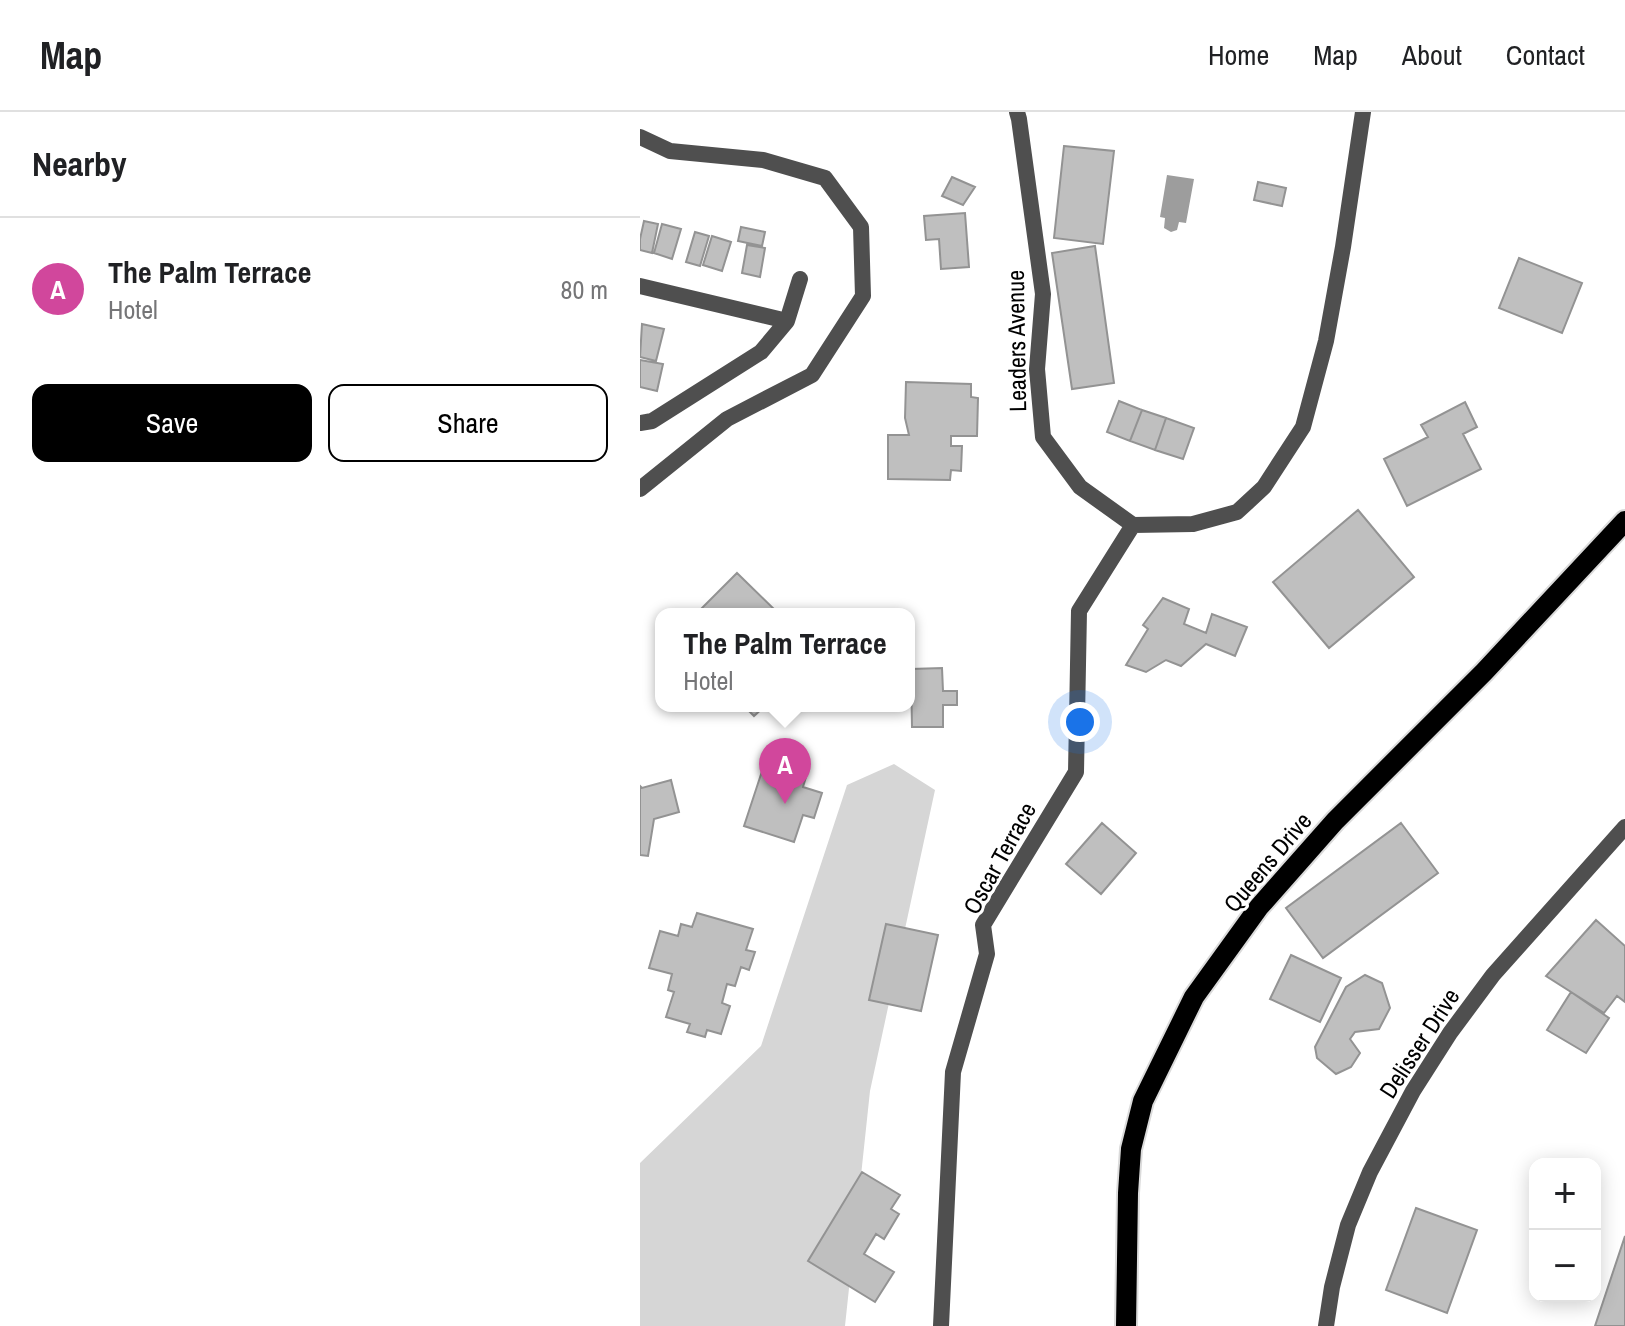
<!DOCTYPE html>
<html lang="en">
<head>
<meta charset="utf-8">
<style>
	:root { --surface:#fff; --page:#f2f2f2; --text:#202124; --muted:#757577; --line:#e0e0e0; --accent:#000 }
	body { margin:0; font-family:"Archivo Narrow",sans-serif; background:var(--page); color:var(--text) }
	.controls { position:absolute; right:24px; bottom:24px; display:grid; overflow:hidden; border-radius:16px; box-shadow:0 4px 20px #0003 }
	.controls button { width:72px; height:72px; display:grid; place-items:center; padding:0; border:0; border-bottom:2px solid var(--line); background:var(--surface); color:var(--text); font:40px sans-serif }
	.you { position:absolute; left:440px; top:610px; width:28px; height:28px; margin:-20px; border:6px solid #fff; border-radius:50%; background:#1a73e8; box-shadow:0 0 0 12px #1a73e833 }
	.badge { display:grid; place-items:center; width:52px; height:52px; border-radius:50%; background:var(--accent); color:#fff; font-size:26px; font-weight:700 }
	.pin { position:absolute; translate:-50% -66px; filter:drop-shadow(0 2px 4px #0008) }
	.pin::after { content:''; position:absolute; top:42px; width:28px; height:24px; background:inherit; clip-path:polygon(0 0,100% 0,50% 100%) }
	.popup { position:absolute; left:15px; top:496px; width:260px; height:104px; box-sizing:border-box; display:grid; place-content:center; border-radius:16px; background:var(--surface); filter:drop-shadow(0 2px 6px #0005); font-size:26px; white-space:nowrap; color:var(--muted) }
	.popup b { font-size:30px; color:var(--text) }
	.popup::after { content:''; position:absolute; left:50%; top:100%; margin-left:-16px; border:16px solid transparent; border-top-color:var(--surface) }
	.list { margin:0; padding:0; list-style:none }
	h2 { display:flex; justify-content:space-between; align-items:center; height:104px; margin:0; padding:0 32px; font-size:34px }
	h2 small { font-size:26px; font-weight:400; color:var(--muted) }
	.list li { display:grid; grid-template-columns:52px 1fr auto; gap:24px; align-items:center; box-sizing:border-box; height:144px; padding:0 32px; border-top:2px solid var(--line) }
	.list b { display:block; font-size:30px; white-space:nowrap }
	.list p { margin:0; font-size:26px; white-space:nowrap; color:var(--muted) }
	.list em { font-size:26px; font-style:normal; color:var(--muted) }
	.actions { display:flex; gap:16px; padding:24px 32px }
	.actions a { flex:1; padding:18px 0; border:2px solid var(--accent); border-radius:16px; text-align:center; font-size:28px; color:var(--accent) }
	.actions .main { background:var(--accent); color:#fff }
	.map { position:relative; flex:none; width:985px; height:1214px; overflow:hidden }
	header { display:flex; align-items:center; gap:48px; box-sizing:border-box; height:112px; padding:0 40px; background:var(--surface); border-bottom:2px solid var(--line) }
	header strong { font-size:38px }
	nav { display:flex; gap:44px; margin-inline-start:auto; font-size:28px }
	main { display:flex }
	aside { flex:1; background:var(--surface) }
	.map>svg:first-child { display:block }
	.green { fill:#d6d6d6 }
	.water { fill:#9d9d9d }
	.building { fill:#bfbfbf; stroke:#939393; stroke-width:2 }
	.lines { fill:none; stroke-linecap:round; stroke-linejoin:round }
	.primary-casing { stroke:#dbdbdb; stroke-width:24 }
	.minor { stroke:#4f4f4f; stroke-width:16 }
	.tertiary { stroke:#4f4f4f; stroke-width:16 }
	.primary { stroke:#000; stroke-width:20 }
	.labels { text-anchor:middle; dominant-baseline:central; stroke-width:6; stroke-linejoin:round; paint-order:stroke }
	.street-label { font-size:24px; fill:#000; stroke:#fff }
</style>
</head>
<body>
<header>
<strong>Map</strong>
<nav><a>Home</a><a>Map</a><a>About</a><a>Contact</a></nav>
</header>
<main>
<aside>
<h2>Nearby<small></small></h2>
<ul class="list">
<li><span class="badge" style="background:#d1479c">A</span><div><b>The Palm Terrace</b><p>Hotel</p></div><em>80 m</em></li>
</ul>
<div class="actions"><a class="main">Save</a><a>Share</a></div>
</aside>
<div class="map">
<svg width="985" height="1214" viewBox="0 0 985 1214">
	<rect width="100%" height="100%" fill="#fff"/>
	<path class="green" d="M254,652l41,26 -65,301 -25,235h-205v-163l121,-117 86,-261z"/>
	<path class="water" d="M527,63l27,4 -8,44 -7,-1 -2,8 -6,2 -7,-4 1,-10 -5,-1z"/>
	<path class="building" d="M424,34l50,5 -11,93 -49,-6z
		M312,65l23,10 -12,18 -21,-9z
		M618,70l28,6 -4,18 -28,-6z
		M325,101l4,54 -28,2 -2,-30 -13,1 -2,-24z
		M4,109l14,3 -6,29 -12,-3v-11z
		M22,112l19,5 -9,30 -18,-6z
		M101,115l24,5 -3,14 -24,-5z
		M55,120l14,4 -9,30 -14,-4z
		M72,124l19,6 -9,29 -19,-6z
		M107,133l18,3 -5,29 -18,-4z
		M455,134l19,137 -42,6 -20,-136z
		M879,146l63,25 -20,50 -63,-25z
		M2,212l22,5 -8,32 -16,-4z
		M0,248l23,4 -6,27 -17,-4z
		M266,270l65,2v13l7,1 -1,38h-26v10h11l-1,25 -10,-1 -1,10 -62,-1v-44h21l-4,-17z
		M479,289l23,9 -12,31 -23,-9z
		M825,290l12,25 -14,7 18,35 -74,37 -23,-47 44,-22 -7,-12z
		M502,298l24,8 -11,32 -25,-9z
		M526,306l28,10 -11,31 -28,-9z
		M718,398l56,67 -85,71 -56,-66z
		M97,461l42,41h-83z
		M523,486l26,11 -5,15 22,9 6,-19 35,13 -12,29 -29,-12 -25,22 -15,-6 -20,12 -20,-7 22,-36 -5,-4z
		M302,556l1,23h14v14h-14v22h-31l-1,-58z
		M104,594h21l-11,10z
		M128,641l41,14 -6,20 19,6 -8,25 -11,-3 -9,27 -50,-16z
		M31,668l8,32 -25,7 -6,37 -8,-1v-69l2,2z
		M462,711l34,30 -35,41 -35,-30z
		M761,711l37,50 -115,85 -37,-50z
		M57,801l56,16 -7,21 9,2 -6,18 -8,-3 -6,19 -8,-2 -5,19 8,3 -9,28 -14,-4 -2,7 -18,-5 3,-8 -24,-7 8,-25 -6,-2 4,-16 -23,-6 11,-37 18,5 3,-12 11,3z
		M956,808l29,26v56l-8,-6 -13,17 -58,-37z
		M246,812l52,11 -17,76 -52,-11z
		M651,843l50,23 -21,44 -50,-23z
		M725,863l17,8 8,25 -11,21 -24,3 -5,7 10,14 -9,14 -15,7 -19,-16 -2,-11 31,-60z
		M931,880l38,26 -23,35 -39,-23z
		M222,1060l38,23 -9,14 8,5 -15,25 -8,-5 -12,20 30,18 -19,30 -67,-41z
		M776,1096l61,22 -30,83 -61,-23z
		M985,1124v90h-30z"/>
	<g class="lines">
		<g class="primary-casing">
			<path id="primary" d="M486,1214l2,-133 3,-44 12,-48 51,-104 65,-90 76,-86 149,-149 141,-151"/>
		</g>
		<path class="minor" d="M377,0l2,7 24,175 -6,75 6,68 37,50 53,38 60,-1 44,-12 27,-25 39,-60 23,-86 17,-94 20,-135
			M0,174l147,35
			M0,311l12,-2 109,-69 26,-31 13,-42
			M301,1214l12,-254 34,-118 -4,-29 93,-153 3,-161 54,-86
			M686,1214l6,-39 16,-62 22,-53 43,-81 37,-58 43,-58 132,-148"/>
		<path class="tertiary" d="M0,25l30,14 93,9 62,18 36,49 2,69 -51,79 -85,44 -87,70"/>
		<use href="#primary" class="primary"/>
	</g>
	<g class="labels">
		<g class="street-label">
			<text transform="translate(376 229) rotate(-91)">Leaders Avenue</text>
			<text transform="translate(359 746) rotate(-61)">Oscar Terrace</text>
			<text transform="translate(627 750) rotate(-50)">Queens Drive</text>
			<text transform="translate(779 931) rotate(-57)">Delisser Drive</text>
		</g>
	</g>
</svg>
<div class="controls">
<button>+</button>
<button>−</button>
</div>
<div class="you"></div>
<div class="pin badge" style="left:145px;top:692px;background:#d1479c">A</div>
<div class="popup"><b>The Palm Terrace</b>Hotel</div>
</div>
</main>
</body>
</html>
